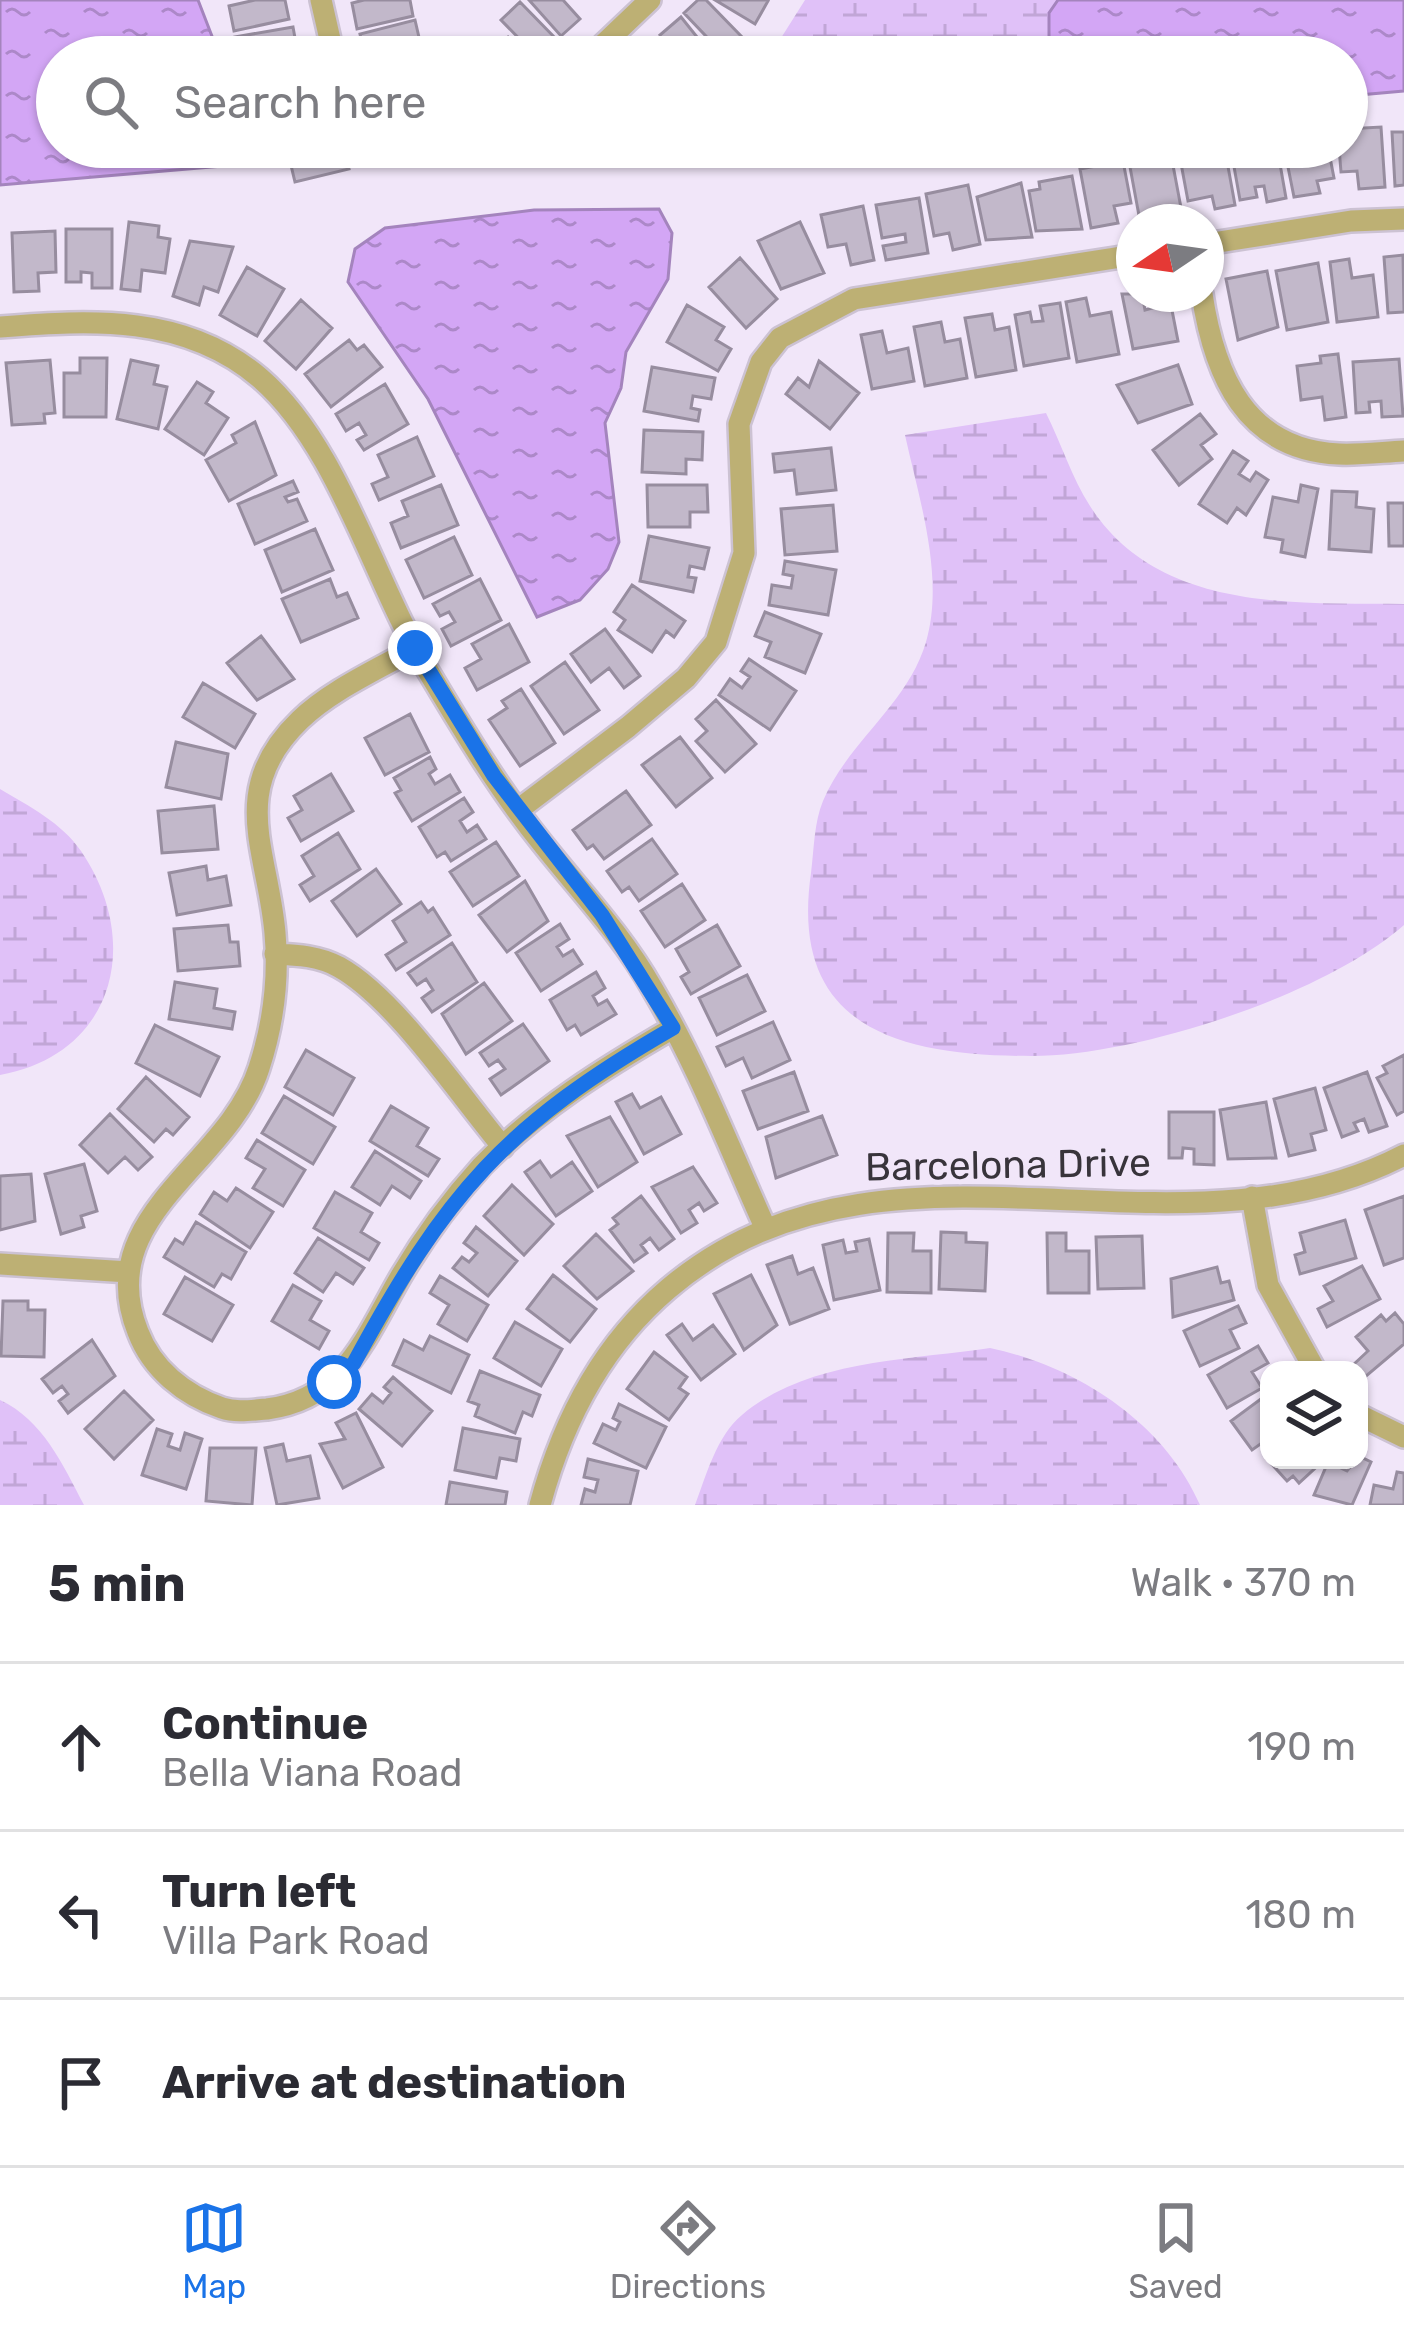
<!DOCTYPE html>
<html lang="en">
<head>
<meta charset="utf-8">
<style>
	:root { --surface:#fff; --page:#f2f2f3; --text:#2b2b33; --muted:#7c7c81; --line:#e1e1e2; --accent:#1a73e8 }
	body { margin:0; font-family:Rubik,sans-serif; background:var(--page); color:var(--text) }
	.controls { position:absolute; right:36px; bottom:36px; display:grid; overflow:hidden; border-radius:24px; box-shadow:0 3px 9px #0004 }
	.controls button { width:108px; height:108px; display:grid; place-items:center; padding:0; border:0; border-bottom:3px solid var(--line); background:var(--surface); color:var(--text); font:60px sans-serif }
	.compass { position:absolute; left:1116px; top:204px; width:108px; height:108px; border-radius:50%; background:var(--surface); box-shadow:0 3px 9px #0004; rotate:257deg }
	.stop { position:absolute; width:36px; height:36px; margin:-27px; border:9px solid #1a73e8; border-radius:50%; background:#fff }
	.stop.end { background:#1a73e8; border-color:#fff; box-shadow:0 3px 12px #0008 }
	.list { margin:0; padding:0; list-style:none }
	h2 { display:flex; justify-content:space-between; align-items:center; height:156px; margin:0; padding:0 48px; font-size:51px }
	h2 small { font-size:39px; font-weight:400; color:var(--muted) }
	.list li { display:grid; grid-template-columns:78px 1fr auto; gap:36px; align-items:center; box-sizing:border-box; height:168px; padding:0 48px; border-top:3px solid var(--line) }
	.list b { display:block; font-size:45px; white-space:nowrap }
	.list p { margin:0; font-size:39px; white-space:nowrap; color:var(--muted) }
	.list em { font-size:39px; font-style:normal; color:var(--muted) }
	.icon { flex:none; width:66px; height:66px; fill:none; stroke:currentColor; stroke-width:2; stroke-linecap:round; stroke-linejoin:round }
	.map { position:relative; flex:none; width:1404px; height:1505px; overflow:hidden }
	.search { position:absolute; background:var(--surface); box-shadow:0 3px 9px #0004; left:36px; right:36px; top:36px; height:132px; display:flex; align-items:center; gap:30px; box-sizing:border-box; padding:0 42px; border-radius:66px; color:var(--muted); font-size:45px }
	.sheet { height:660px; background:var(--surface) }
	nav { display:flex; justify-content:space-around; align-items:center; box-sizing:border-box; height:168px; border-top:3px solid var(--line); background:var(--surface); font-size:33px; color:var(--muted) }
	nav a { display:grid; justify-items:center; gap:6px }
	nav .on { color:var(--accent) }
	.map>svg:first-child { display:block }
	.wetland { fill:url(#wetland-marsh) }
	.water { fill:url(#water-ripples); stroke:#a484bd; stroke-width:3 }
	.building { fill:#c2b8ca; stroke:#978d9f; stroke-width:3 }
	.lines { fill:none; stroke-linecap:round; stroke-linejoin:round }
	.minor-casing { stroke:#ccc2d3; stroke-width:26 }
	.minor { stroke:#bdb074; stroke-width:21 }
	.route { stroke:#1a73e8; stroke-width:15 }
	.labels { text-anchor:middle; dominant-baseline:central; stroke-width:10; stroke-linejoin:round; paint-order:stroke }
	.street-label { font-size:39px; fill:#38343b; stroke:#f1e6f9 }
</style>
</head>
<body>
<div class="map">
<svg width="1404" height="1505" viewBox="0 0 1404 1505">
	<defs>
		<pattern id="wetland-marsh" width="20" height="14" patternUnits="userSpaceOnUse" patternTransform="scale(3)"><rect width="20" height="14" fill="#e0c1f8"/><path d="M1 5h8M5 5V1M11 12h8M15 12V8" fill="none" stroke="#c1a6d6"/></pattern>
		<pattern id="water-ripples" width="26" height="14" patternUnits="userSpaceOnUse" patternTransform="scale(3)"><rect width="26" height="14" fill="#d3a6f5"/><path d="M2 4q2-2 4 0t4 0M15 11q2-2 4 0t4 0" fill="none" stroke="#ac88c8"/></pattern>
	</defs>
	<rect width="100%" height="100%" fill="#f1e6f9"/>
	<path class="wetland" d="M805,0h253l-9,14v43h-280z
		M1046,413c15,30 26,65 44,93 68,106 204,97 314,98v321c-79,70 -267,131 -372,131 -128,0 -244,-25 -221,-183 3,-23 3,-51 12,-72 24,-58 85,-97 103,-159 19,-65 -7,-143 -21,-207z
		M0,789c29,17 62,34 81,62 62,91 34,203 -81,224z
		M990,1348c86,18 174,74 210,157h-505c11,-29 22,-70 47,-90 64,-55 168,-55 248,-67z
		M0,1400c43,20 63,65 84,105h-84z"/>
	<path class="water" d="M0,0h198l22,57h-163v90h184l-7,18 -234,20z
		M1058,0h346v91l-57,5v-39h-298v-44z
		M659,209l13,24 -4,46 -42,73 -5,36 -16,35 14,119 -11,27 -28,31 -43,17 -109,-218 -80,-117 7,-33 30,-21 149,-18z"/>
	<path class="building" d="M255,0h30l4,19 -55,12 -5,-25z
		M364,0h46l3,16 -56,13 -5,-26z
		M529,0h34l17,19 -19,17z
		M698,0h8l36,37 -18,18 -40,-42z
		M715,0h51l2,1 -13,23z
		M520,2l39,40 -15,15h-7l-36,-37z
		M681,17l32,40h-36l-17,-22z
		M415,20l6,26 -56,11 -5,-23z
		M293,27l4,22 -57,8 -5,-20z
		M508,37l18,20h-33l-3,-4z
		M1381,127l4,60 -26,2 -2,-18 -16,1 -2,-25h8v-18z
		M1392,132h12v53l-9,1z
		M330,147h14l5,22 -54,13 -6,-25z
		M1277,147l9,51 -19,4 -3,-16 -9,1 2,10 -17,3 -9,-50z
		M1284,147h44l6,31 -17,3 3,12 -26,4z
		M1225,150l10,55 -20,4 -3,-13 -24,5 -8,-43z
		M1172,160l10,53 -42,8 -10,-54z
		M1123,161l8,42 -17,3 4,17 -27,5 -11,-59z
		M1072,176l10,53 -46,2 -7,-40 11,-2 -1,-7z
		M1021,183l11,54 -46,3 -9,-43z
		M968,185l12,59 -27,6 -4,-17 -15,3 -8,-42z
		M919,198l9,55 -42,7 -3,-14 23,-4 -1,-8 -23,4 -6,-33z
		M863,206l11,54 -23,5 -5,-21 -18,3 -7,-32z
		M129,222l30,4 -1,11 12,2 -5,34 -23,-3 -2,21 -19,-2z
		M800,222l24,51 -43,16 -23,-48z
		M66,229h46v59h-20v-15l-11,-1v10h-15z
		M55,231l1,41 -18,1 1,18 -25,1 -2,-59z
		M190,241l43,6 -15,45 -14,-5 -5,18 -26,-9z
		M1403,255l1,57 -16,1 -4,-56z
		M740,258l37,41 -31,29 -37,-41z
		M1349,259l3,19 21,-3 5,42 -41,5 -7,-60z
		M1318,263l10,59 -41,8 -11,-59z
		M247,267l37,22 -27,47 -37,-21z
		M1267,271l11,56 -40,13 -12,-61z
		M1122,294h20l3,16 11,-3 -2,-10 15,-2 9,46 -45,8z
		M1086,298l4,18 21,-4 8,42 -42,8 -11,-60z
		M301,300l31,28 -36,41 -31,-28z
		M1060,303l9,55 -45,8 -9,-51 15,-3 2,10 11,-1 -3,-15z
		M687,305l37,22 -8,13 15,9 -13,22 -51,-29z
		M992,314l3,16 14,-3 7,43 -40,7 -11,-59z
		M941,322l4,20 15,-3 7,39 -42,8 -11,-59z
		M882,331l5,22 21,-5 6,33 -42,8 -11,-54z
		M349,340l8,10 7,-5 18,22 -51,40 -26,-33z
		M1338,354l8,63 -21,3 -3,-23 -21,3 -4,-34 24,-3 -1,-7z
		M80,358h27l-1,59h-42v-44h16z
		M1399,359l4,57 -21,1 -1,-16 -12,1 1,10 -14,1 -3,-51z
		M50,360l5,53 -11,1 1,9 -33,2 -6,-62z
		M131,360l27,6 -4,18 13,3 -9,42 -41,-10z
		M819,361l40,32 -29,36 -44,-35 12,-16 11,9z
		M1178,365l14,39 -54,19 -21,-38z
		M652,367l63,11 -4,21 -18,-3 -2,12 9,2 -2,11 -54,-10z
		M197,382l16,10 -7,11 22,15 -24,37 -39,-26z
		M385,384l23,40 -44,26 -7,-10 9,-5 -7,-12 -13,8 -10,-17z
		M1200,414l16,20 -15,11 11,14 -33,26 -26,-35z
		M255,422l21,53 -47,26 -23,-41 30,-17 -4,-8z
		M644,430l59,2 -1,28 -16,-1v15l-44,-2z
		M417,437l17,39 -55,24 -7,-16 16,-7 -10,-22z
		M831,448l5,42 -39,4 -3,-24 -19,2 -2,-18z
		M1233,451l15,10 -9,13 11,7 6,-9 12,8 -22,35 -9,-7 -10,15 -28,-19z
		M293,481l5,11 -13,5 3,5 9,-3 10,22 -52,23 -17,-40z
		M441,485l17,40 -57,23 -10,-25 17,-7 -6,-15z
		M647,485h60l1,27h-18v15h-42z
		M1301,485l17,4 -13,68 -24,-5 2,-12 -18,-3 8,-40 25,5z
		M1332,491l25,1 -1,15 18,2 -3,43 -42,-3z
		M1388,503h16v43h-15z
		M833,505l4,46 -52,4 -4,-46z
		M315,529l18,41 -51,22 -17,-42z
		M649,536l60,12 -5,21 -14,-3 -2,11 8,1 -3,14 -53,-11z
		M454,537l18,38 -48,23 -18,-38z
		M785,561l51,9 -8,45 -59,-10 3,-20 19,3 2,-12 -10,-2z
		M330,579l7,18 10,-4 11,25 -57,24 -19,-43z
		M480,579l21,41 -50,26 -9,-17 13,-7 -6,-10 -9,4 -7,-12z
		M632,585l53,36 -11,16 -8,-6 -14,21 -34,-22 7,-10 -11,-8z
		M765,612l56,22 -16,39 -40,-16 6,-15 -16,-6z
		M509,624l20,38 -52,28 -12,-22 16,-9 -9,-15z
		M605,629l35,47 -16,12 -15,-20 -18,14 -20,-28z
		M261,636l33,43 -37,21 -30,-37z
		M749,659l47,32 -26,39 -51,-35 11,-16 12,9 8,-11 -9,-6z
		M565,662l34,48 -35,24 -33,-48z
		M203,683l52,31 -20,34 -52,-31z
		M521,689l34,54 -35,23 -31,-46 18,-12 -5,-7z
		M716,700l40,44 -31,28 -29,-31 11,-10 -11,-12z
		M410,714l19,38 -44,23 -20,-37z
		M680,737l32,41 -36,29 -34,-42z
		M176,742l52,12 -7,45 -55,-12z
		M430,757l6,12 -7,5 6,10 15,-9 10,17 -48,29 -17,-28 6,-3 -7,-12z
		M331,774l22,37 -52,30 -13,-23 14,-8 -8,-14z
		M626,791l25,34 -47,34 -11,-14 -6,4 -14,-19z
		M464,798l9,14 -13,9 7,11 10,-7 9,14 -35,22 -6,-9 -8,5 -18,-30z
		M214,806l4,43 -56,4 -4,-42z
		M338,833l22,36 -50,32 -10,-16 14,-9 -12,-20z
		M652,839l25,35 -38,27 -10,-14 -7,5 -15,-21z
		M496,842l23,34 -46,30 -23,-34z
		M206,866l2,14 18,-4 5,29 -54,10 -8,-42z
		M376,869l25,35 -44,32 -25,-35z
		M525,881l23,40 -41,31 -28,-37z
		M682,884l23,36 -40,27 -24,-36z
		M421,902l7,10 5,-4 17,27 -54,35 -10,-15 20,-13 -13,-21z
		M560,924l9,15 -12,8 6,9 10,-6 9,14 -41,27 -25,-38z
		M228,925l2,17h8l2,24 -62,5 -4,-42z
		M717,925l23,41 -49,28 -10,-17 8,-5 -13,-23z
		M452,943l25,39 -45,30 -10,-14 11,-8 -7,-11 -9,6 -9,-12z
		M596,972l9,16 -12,8 5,9 9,-5 9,14 -35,21 -6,-10 -8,5 -17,-30z
		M747,975l18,36 -48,24 -18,-37z
		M175,982l42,7 -3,19 21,4 -3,17 -63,-10z
		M484,983l28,38 -46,33 -24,-40z
		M773,1022l17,38 -38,18 -9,-20 -17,8 -9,-19z
		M523,1024l26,37 -48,34 -11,-16 15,-10 -7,-9 -9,6 -9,-13z
		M155,1025l64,32 -19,39 -64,-33z
		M306,1050l48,28 -21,37 -48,-28z
		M1404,1055v56l-7,4 -20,-37 10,-5 -4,-7z
		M794,1072l14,39 -50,18 -15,-38z
		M1367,1072l20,54 -18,6 -5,-13 -10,4 4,8 -16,6 -18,-49z
		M146,1077l43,40 -16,18 -7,-6 -12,13 -36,-33z
		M1315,1088l11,42 -15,4 4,16 -26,6 -15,-57z
		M632,1094l8,14 21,-11 20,37 -37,20 -28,-52z
		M284,1096l51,31 -22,37 -51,-31z
		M1266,1102l10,56 -48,1 -8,-49z
		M391,1106l37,22 -11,18 22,13 -11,17 -58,-35z
		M1169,1112h45v53l-20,-1v-15l-11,-1 -1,10h-13z
		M110,1114l42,43 -14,13 -13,-13 -17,16 -28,-28z
		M822,1116l15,39 -61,23 -10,-41z
		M610,1117l27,45 -39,25 -31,-51z
		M257,1140l48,30 -22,36 -30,-18 12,-19 -19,-11z
		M375,1151l46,30 -11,17 -18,-12 -12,19 -28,-18z
		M540,1161l11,16 21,-15 20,29 -36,25 -31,-44z
		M84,1164l13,47 -16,5 3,11 -23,7 -16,-60z
		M693,1167l24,36 -13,8 -5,-8 -10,7 8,13 -16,10 -29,-46z
		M31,1174l4,47 -35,9v-54z
		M512,1185l41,39 -29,31 -40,-39z
		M236,1188l37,24 -23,36 -50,-34 14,-22 13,9z
		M335,1192l37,21 -11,19 18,11 -10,17 -55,-32z
		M641,1196l33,43 -15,11 -9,-12 -9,7 6,8 -13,9 -24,-32 8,-6 -5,-6z
		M1404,1196v62l-20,7 -19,-55z
		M1345,1220l11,38 -56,16 -5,-19 10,-3 -5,-19z
		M196,1222l50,30 -15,27 -9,-5 -8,13 -50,-30 11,-18 8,5z
		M476,1227l41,34 -29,35 -35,-28 9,-11 7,5 8,-9 -13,-10z
		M941,1232l25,1v9l21,1 -2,48 -46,-2z
		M888,1233h26l-1,18h18v42l-44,-1z
		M1047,1233h19v18h23v42h-41z
		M596,1234l37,37 -36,28 -33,-33z
		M1142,1236l2,52 -46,1 -2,-52z
		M318,1238l46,30 -11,16 -17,-11 -13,19 -28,-19z
		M869,1239l11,51 -46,10 -11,-55 20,-5 3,13 11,-2 -2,-9z
		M792,1256l6,18 15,-6 16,41 -39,15 -23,-59z
		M1362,1266l18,33 -53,28 -9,-18 15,-8 -9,-15z
		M1217,1267l4,16 8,-2 5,19 -61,17 -2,-38z
		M553,1275l43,34 -26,33 -43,-33z
		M751,1275l26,50 -33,25 -30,-56z
		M440,1276l48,29 -21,36 -29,-17 11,-19 -19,-12z
		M185,1277l48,28 -21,36 -48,-27z
		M293,1285l28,16 -11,19 19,11 -10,18 -47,-28z
		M3,1301h25v9h17l-1,47 -43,-1z
		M1238,1306l8,17 -16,7 9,18 -39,18 -16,-35z
		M1395,1313l9,11v20l-39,33 -11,-13 14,-13 -12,-14 25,-22 5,6z
		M515,1322l47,27 -21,37 -47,-28z
		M682,1324l11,16 20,-15 22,29 -34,26 -34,-45z
		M430,1336l39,19 -18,38 -58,-28 11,-25 19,10z
		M92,1340l23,36 -47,37 -9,-12 9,-7 -6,-8 -9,7 -11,-14z
		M1258,1346l10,17 -16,9 10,16 -35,20 -19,-33z
		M654,1352l33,25 -8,11 9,6 -19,26 -42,-31z
		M480,1371l60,24 -8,21 -9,-4 -8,21 -40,-17 4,-11 -11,-4z
		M393,1377l39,34 -30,35 -43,-37 13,-15 11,9 8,-10 -7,-6z
		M124,1391l29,29 -39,39 -29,-30z
		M1269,1393v45l-17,12 -21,-29z
		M619,1404l47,23 -20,41 -52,-25 9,-19 13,6 4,-8 -7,-4z
		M356,1413l27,54 -40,21 -23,-44 25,-5 -9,-16z
		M463,1428l57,11 -4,22 -16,-3 -4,20 -41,-8z
		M157,1429l15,5 -4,12 12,4 5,-17 17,6 -16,50 -44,-14z
		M283,1444l4,17 23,-5 9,42 -42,7 -12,-57z
		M210,1448h46l-4,57 -46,-4z
		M1359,1456l12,6 -19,43 -38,-10 14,-33 19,9z
		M588,1459l50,12 -8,34h-49l4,-16 10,3 3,-12 -14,-3z
		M1267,1459l2,-2 55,3 -25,23 -6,-7 -6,5z
		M1397,1472l7,1v32h-34l4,-20 19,4z
		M450,1482l57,10 -2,13h-59z"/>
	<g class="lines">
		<g class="minor-casing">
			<path id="minor" d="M321,0l13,57
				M590,57l60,-57
				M422,147h52
				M1206,244l145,-23 53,-2
				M1202,294c12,80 43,156 137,160 21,1 44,-2 65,-3
				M0,327c92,-7 185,-13 260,51 80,69 114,206 171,298 34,57 69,115 111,167 38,48 80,92 110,145 45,76 77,159 113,239
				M415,648c-38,22 -84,42 -115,72 -73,70 -32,131 -25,213 4,45 -2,92 -16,135 -31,98 -168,147 -121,264 14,37 46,63 84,76 15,5 30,2 45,1 78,-10 99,-73 134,-133 23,-39 51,-77 81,-110 56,-57 122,-98 191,-138
				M518,810l110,-83 58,-49 30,-36 28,-89 -5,-129 22,-62 19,-24 74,-39 280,-44
				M275,954c23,1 44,2 64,13 56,31 121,129 164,180
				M1252,1197l16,88 47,85
				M0,1264l129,8
				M1359,1415l45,22
				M540,1505c22,-82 62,-160 128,-216 216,-184 504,-13 736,-134"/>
		</g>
		<use href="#minor" class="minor"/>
	</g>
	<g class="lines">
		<path class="route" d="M334,1382l20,-19c92,-170 151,-238 319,-335l-71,-113 -108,-139 -79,-128"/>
	</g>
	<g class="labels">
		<g class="street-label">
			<text transform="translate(1008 1165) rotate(-1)">Barcelona Drive</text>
		</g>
	</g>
</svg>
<div class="controls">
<button><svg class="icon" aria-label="layers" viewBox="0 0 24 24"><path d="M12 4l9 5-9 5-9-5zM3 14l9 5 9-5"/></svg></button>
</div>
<svg class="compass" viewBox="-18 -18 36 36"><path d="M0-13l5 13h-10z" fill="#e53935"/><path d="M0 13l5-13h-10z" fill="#7c7c81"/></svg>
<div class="stop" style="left:334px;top:1382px"></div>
<div class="stop end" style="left:415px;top:648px"></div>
<div class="search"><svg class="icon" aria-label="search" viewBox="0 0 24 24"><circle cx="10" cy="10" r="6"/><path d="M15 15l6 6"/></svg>Search here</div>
</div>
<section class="sheet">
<h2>5 min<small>Walk · 370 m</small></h2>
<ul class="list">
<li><svg class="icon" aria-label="ahead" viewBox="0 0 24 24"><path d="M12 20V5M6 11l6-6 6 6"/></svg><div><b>Continue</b><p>Bella Viana Road</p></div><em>190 m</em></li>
<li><svg class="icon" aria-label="left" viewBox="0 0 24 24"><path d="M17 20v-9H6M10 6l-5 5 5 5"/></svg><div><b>Turn left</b><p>Villa Park Road</p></div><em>180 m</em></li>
<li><svg class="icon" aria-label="arrive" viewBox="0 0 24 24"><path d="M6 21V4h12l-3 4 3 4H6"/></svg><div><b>Arrive at destination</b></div></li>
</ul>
</section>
<nav>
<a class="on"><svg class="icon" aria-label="map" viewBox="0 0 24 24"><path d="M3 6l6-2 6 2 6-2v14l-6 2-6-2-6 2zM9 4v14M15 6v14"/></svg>Map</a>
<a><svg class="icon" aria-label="directions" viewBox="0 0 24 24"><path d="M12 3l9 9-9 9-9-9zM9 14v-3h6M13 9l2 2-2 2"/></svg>Directions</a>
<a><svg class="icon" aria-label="saved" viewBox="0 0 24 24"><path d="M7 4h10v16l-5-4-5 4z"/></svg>Saved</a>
</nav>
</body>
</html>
